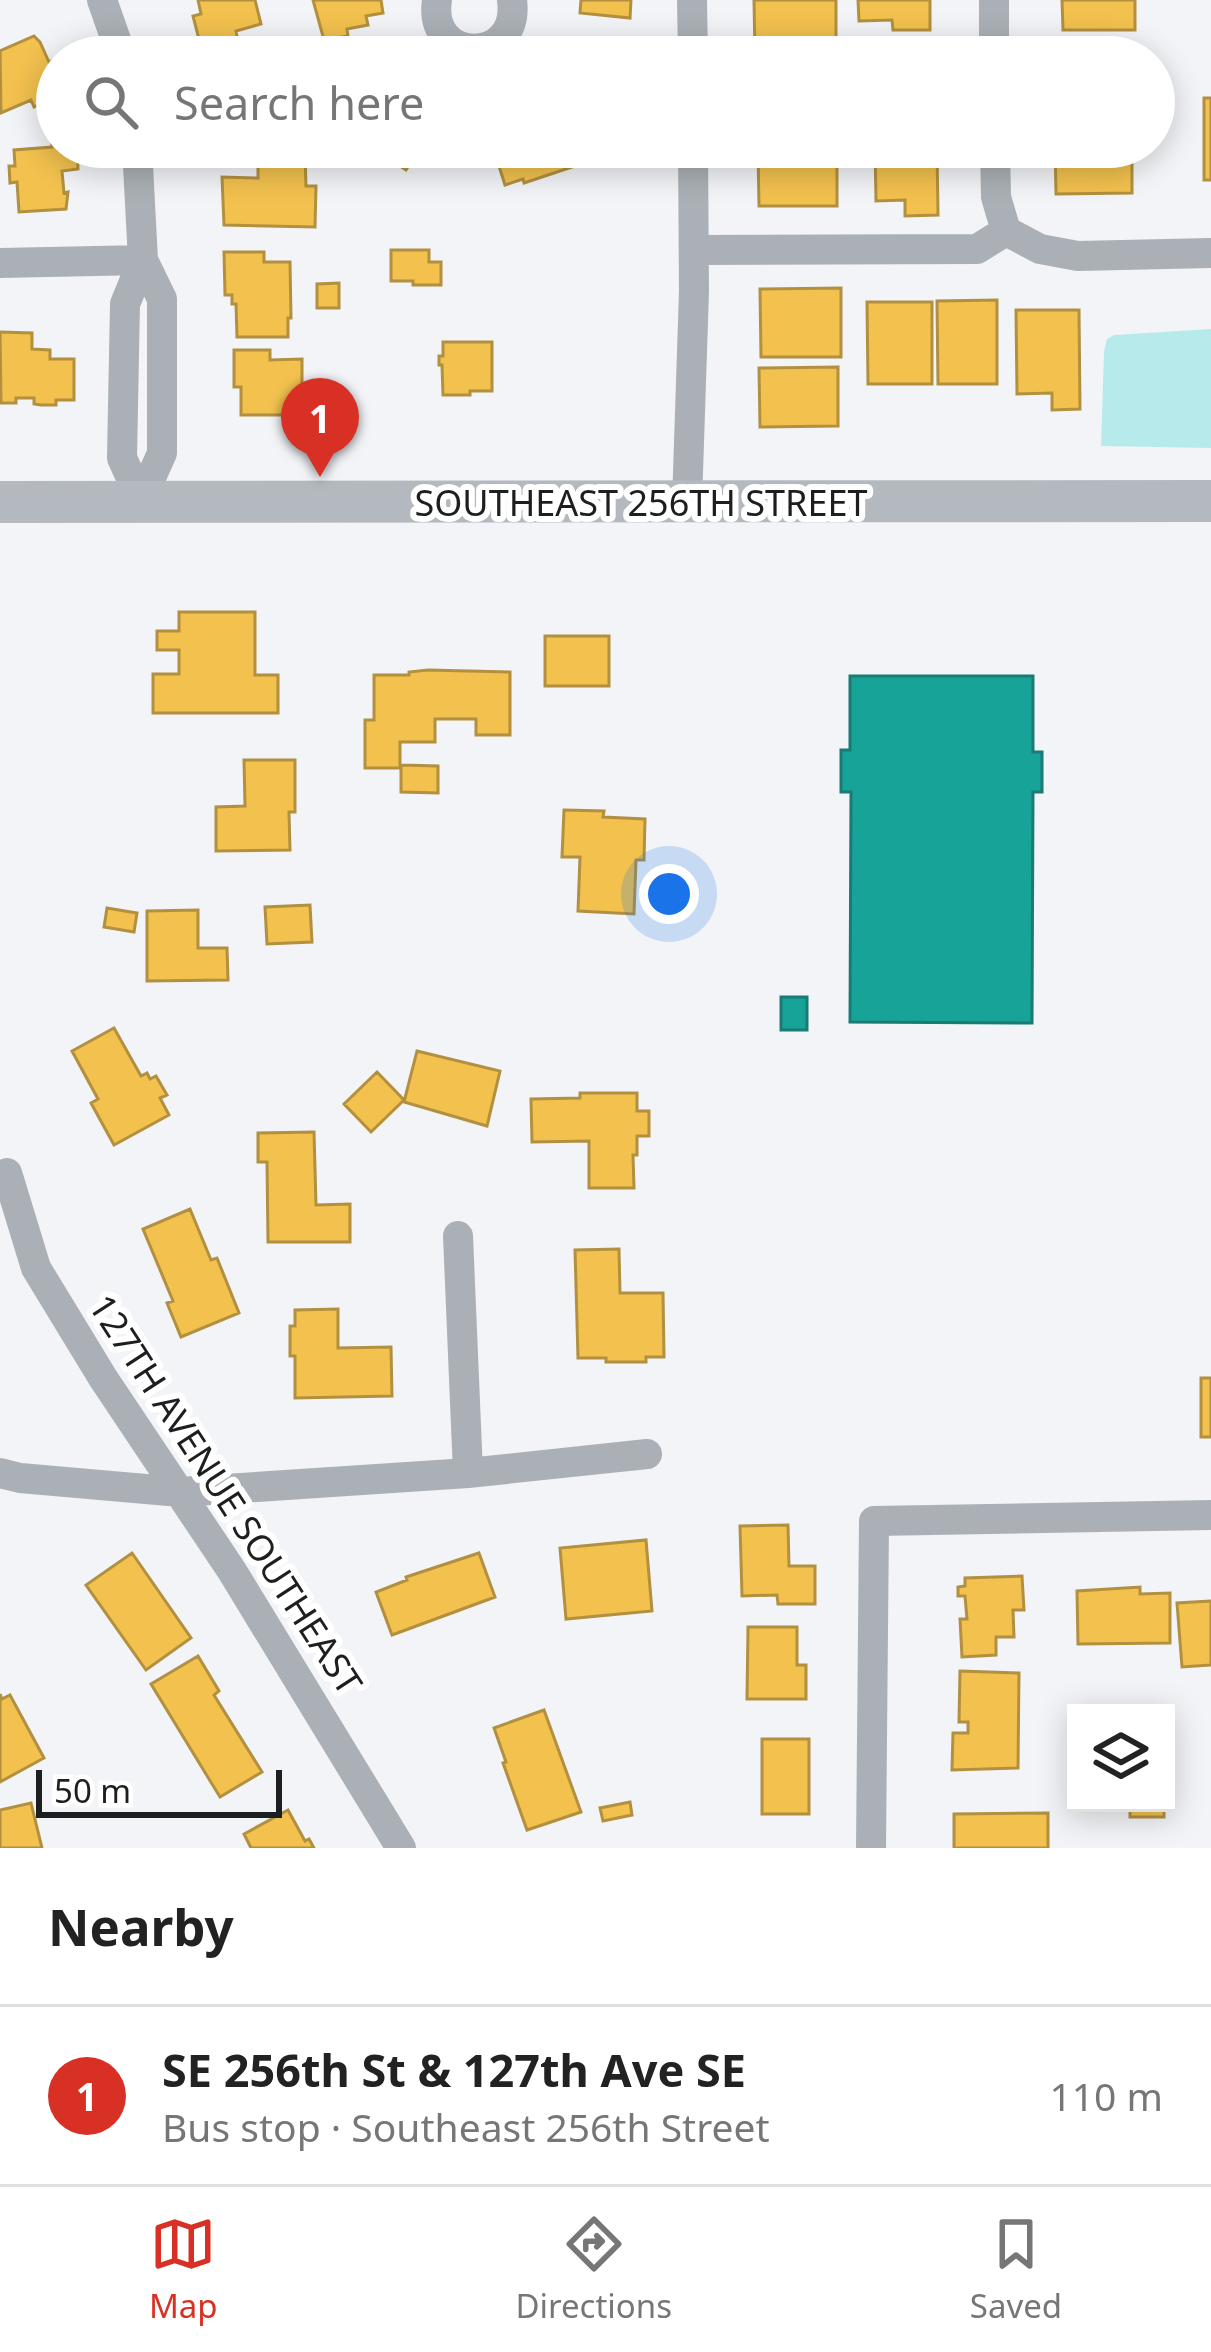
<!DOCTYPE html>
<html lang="en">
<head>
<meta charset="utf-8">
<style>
	:root { --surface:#fff; --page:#f6f6f6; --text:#222; --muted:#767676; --line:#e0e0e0; --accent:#d93025 }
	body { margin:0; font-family:"Noto Sans",sans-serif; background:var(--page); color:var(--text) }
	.controls { position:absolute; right:36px; bottom:36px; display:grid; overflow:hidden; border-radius:0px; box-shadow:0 6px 30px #0003 }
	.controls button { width:108px; height:108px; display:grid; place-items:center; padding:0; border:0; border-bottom:3px solid var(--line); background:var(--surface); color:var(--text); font:60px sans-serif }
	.scale { position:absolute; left:36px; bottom:30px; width:246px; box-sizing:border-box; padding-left:12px; border:6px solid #1d1e1f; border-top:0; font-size:33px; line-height:42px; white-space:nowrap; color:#1d1e1f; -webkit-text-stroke:9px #fff; paint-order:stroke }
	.you { position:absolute; left:669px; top:894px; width:42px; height:42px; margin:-30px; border:9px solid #fff; border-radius:50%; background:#1a73e8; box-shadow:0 0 0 18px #1a73e833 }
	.badge { display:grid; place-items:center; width:78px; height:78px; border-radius:50%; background:var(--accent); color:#fff; font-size:39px; font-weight:700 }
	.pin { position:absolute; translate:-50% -99px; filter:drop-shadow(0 3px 6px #0008) }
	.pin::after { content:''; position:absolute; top:63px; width:42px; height:36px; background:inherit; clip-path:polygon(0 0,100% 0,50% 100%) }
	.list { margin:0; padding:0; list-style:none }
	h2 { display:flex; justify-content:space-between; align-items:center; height:156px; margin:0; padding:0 48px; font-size:51px }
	h2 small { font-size:39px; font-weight:400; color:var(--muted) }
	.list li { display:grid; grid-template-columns:78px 1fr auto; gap:36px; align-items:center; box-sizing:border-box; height:180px; padding:0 48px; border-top:3px solid var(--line) }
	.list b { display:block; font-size:45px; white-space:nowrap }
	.list p { margin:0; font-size:39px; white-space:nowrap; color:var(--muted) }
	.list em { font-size:39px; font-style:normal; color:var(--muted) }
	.icon { flex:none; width:66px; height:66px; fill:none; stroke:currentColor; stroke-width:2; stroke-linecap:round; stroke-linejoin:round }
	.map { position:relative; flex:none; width:1211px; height:1848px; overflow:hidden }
	.search { position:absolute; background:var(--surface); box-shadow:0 6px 30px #0003; left:36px; right:36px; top:36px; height:132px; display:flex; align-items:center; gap:30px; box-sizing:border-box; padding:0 42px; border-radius:66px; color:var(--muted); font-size:45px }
	.sheet { height:336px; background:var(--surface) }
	nav { display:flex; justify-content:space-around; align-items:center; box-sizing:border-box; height:168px; border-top:3px solid var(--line); background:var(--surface); font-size:33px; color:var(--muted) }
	nav a { display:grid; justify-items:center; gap:6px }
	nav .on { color:var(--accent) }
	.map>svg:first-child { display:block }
	.water { fill:#b7ebeb }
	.homes { fill:#f2c14e; stroke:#b29040; stroke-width:3 }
	.public { fill:#17a398; stroke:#197b74; stroke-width:3 }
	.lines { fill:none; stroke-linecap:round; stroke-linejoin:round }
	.minor { stroke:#aab0b5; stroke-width:30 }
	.secondary { stroke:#b3b9bf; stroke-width:42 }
	.labels { text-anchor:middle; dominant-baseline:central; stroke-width:12; stroke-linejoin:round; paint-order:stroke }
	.street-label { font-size:36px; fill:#1d1e1f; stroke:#fff }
</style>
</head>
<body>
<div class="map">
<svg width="1211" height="1848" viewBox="0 0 1211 1848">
	<rect width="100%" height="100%" fill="#f2f4f7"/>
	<path class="water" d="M1211,329v119l-110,-2 3,-94 3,-13 7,-4z"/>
	<path class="homes" d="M198,0h57l6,24 -25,7 2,11 -36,9 -9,-35 8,-2z
		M313,0h68l2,13 -17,3 2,9 -21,4 1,7 -24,4z
		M581,0h50l-1,18 -50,-5z
		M754,0h82v55h-81z
		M858,0h72v30h-37l-1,-10 -33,1z
		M1062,0h73v30h-72z
		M34,36l6,6 9,20 4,-2 4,10v27l-23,10 -3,-7 -30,13 -1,-62z
		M1204,98h7v82h-7z
		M57,135v12h20l1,22 -16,2 2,22 4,-1 -2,17 -47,3 -2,-30 -7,1 -1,-17h6l-1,-16 38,-3 -1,-11z
		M371,147h50l-15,23z
		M493,147h76l6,19 -51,17 -1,-4 -18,6z
		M875,147h62l1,68 -33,1v-16l-29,1z
		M1055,147h77v46l-76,1z
		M758,150h79v56h-78z
		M292,154h13l1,32h10l-1,41 -91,-2 -2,-48 36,1v-13l34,1z
		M391,250h38v12h12v23h-28v-4h-22z
		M224,252h40v10h26l1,56h-3v19h-51l-1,-33h-4v-9h-7z
		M339,283v25h-22v-24z
		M841,288v69h-80l-1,-68z
		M997,300v84h-59l-1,-83z
		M867,302h65v82h-64z
		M1016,310h63l1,99 -28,1v-17l-35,1z
		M0,332l32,1v16l18,1v9h24v41h-18v5h-15l-7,-1v-6h-18v5h-15z
		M443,342h49v49h-22v4h-27l-1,-30h-3v-9h4z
		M234,350h36v10l32,-1v56h-61v-28h-7z
		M838,367v59l-78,1 -1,-59z
		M179,612h76v63h23v38h-125v-39h26v-24h-22v-19h22z
		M545,636h64v50h-64z
		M428,670l82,2v63h-34v-16h-41v23h-35v26h-35v-48h9v-45h35v-3z
		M244,760h51v52h-6l1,38 -74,1v-44l29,-1z
		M401,765l37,1v27l-37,-1z
		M564,810l40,1 -1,6 42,2 -1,41h-8l-2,54 -56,-3 2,-54h-18z
		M310,905l2,37 -45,2 -2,-37z
		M107,908l30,5 -3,19 -30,-5z
		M198,910v38h29l1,32 -81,1v-70z
		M114,1028l27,48 6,-3 3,6 6,-3 11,19 -7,3 9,17 -55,30 -23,-42 7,-4 -26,-48z
		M417,1051l83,20 -13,55 -83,-24z
		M377,1072l27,28 -33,32 -27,-28z
		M580,1093h57v18h12v25h-12v19h-4l1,33h-45v-47l-57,1 -1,-43 49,-1z
		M314,1132l2,73 34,-1v38h-82l-1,-80h-9v-29z
		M190,1209l21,51 6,-2 22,55 -58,24 -14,-34 6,-2 -30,-72z
		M619,1249l1,44h43l1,64h-18v5h-40v-4h-28l-3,-108z
		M338,1309v39l53,-1 1,49 -97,2v-42h-5v-30h5v-16z
		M1201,1378h10v59h-10z
		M788,1525l1,41h26v38h-37l-1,-9 -35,1 -2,-70z
		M646,1540l6,71 -86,8 -6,-71z
		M132,1553l59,85 -45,32 -60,-85z
		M479,1553l16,44 -103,38 -16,-43 31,-12 -1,-3z
		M1022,1576l2,34h-11l1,27h-18v18l-34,2 -2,-38h7l-2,-23h-7v-9l7,-1v-8z
		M1140,1587v7l30,-1v50l-92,1 -1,-53z
		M1211,1601v64l-29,2 -5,-64z
		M748,1627h49v38h9v34h-59z
		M198,1656l21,35 -5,4 48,77 -42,25 -69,-113z
		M960,1671l59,2 -1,95 -66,2 1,-37h15v-11h-9z
		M0,1694l2,5 8,-4 34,63 -44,24z
		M544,1710l37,102 -54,18 -24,-67 3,-1 -12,-34z
		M762,1739h47v75h-47z
		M630,1802l2,13 -29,6 -3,-13z
		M31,1803l11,45h-42v-38z
		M1130,1803h34v14h-34z
		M288,1810l17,31 4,-2 5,9h-63l-7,-14z
		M1048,1813v35h-94v-34z"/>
	<path class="public" d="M850,676h183v76h9v40h-9l-1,231 -182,-1 1,-230h-10v-42h9z
		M781,997h26v33h-26z"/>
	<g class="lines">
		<path class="minor" d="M102,0l20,57
			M437,0c-10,65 84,65 75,0
			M692,0l1,57
			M994,0v57
			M137,147l6,113 -18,44 -3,154 19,42
			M995,147l1,50 10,34
			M694,250l283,-1 29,-18 34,18 38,7 133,-3
			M0,263l143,-3
			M141,500l21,-47v-154l-19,-39
			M687,503l7,-212 -1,-144
			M7,1173l29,95 67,110 129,193 169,277
			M458,1236l10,237
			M0,1473l20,5 160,14 288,-19 179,-19
			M871,1848l3,-327 337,-6"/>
		<path class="secondary" d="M0,502l1211,-1"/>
	</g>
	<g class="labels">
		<g class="street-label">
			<text x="641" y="502">SOUTHEAST 256TH STREET</text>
			<text transform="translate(226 1494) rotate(57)">127TH AVENUE SOUTHEAST</text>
		</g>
	</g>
</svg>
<div class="controls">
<button><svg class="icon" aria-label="layers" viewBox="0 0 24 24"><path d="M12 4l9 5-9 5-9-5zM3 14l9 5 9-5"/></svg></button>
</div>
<div class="scale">50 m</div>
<div class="you"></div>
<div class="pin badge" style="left:320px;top:477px">1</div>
<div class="search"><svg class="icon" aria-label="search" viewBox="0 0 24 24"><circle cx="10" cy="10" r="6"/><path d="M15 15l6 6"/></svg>Search here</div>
</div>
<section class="sheet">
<h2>Nearby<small></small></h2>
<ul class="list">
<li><span class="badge">1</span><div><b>SE 256th St &amp; 127th Ave SE</b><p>Bus stop · Southeast 256th Street</p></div><em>110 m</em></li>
</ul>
</section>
<nav>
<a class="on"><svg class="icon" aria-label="map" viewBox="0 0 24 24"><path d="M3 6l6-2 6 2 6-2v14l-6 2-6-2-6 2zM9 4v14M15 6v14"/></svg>Map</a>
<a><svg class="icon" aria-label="directions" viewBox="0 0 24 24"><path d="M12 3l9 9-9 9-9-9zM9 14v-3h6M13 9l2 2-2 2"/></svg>Directions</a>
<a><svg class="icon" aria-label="saved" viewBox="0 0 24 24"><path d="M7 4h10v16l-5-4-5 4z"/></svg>Saved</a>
</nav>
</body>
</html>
